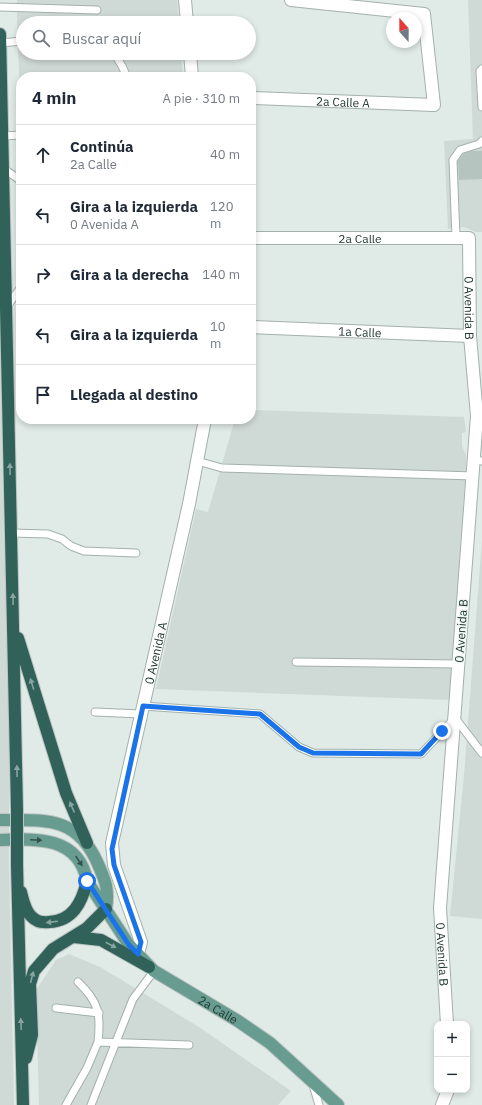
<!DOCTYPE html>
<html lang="es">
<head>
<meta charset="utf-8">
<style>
	:root { --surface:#fff; --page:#f2f2f3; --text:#1f2937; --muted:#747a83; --line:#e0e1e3 }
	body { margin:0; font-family:"IBM Plex Sans",sans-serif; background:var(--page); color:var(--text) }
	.controls { position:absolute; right:12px; bottom:12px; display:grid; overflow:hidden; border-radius:8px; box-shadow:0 2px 6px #0003 }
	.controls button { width:36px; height:36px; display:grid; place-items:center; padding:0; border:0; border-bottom:1px solid var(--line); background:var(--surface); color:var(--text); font:20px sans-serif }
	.compass { position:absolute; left:386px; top:12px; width:36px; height:36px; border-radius:50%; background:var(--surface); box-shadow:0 2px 6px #0003; rotate:339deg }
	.stop { position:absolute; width:12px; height:12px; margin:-9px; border:3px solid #1a73e8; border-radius:50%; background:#fff }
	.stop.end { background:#1a73e8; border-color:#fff; box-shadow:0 1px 4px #0008 }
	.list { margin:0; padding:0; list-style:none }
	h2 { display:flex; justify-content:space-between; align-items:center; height:52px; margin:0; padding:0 16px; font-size:17px }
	h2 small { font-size:13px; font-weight:400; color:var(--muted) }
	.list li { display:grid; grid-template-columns:26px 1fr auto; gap:12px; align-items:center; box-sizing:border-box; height:60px; padding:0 16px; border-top:1px solid var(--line) }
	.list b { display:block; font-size:15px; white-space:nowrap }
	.list p { margin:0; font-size:13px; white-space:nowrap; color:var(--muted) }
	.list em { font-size:13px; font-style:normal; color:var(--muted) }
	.icon { flex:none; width:22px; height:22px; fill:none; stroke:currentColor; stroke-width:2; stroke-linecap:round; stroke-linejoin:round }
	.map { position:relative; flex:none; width:482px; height:1105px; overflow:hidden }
	.search { position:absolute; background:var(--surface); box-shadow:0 2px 6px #0003; left:16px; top:16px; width:240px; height:44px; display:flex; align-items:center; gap:10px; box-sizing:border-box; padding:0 14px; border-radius:22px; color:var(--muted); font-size:15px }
	.panel { position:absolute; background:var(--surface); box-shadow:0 2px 6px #0003; left:16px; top:72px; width:240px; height:352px; border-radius:16px }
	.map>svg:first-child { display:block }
	.built { fill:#cfd9d5 }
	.building { fill:#b6c4bf }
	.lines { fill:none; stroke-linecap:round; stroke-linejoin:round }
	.lane-casing { stroke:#a3b1ad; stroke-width:9 }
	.street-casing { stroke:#a3b1ad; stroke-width:14 }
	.primary-casing { stroke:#bdc4c2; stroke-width:14 }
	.highway-casing { stroke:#bdc4c2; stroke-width:14 }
	.lane { stroke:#fff; stroke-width:7 }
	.street { stroke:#fff; stroke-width:12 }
	.primary { stroke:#689c91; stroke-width:12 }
	.highway { stroke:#31625a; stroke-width:12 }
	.highway-bridge-casing { stroke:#bdc4c2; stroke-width:14; stroke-linecap:butt }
	.highway-bridge { stroke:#31625a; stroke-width:12 }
	.oneway { fill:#87a59f }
	.oneway2 { fill:#34524b }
	.route { stroke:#1a73e8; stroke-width:5 }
	.labels { text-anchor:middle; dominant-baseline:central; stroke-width:3; stroke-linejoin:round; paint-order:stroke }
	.street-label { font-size:12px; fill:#223934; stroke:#f0f7f4 }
</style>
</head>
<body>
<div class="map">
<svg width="482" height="1105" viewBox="0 0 482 1105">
	<rect width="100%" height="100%" fill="#e0eae6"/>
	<path class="built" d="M17,0h160l2,23h-156v30h158l2,24h-162v36l-4,-85z
		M468,0h14v232h-6l-12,-5 -16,2 -4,-88 29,-2z
		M0,349l4,203 5,84v229l5,240h-14z
		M251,410l213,7 2,15 -4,1v13l4,9v12l-16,233 -294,-11 40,-180 12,3 27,-93h16z
		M482,540v379l-32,-3 14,-141z
		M69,954l31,13 99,60 92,64 -13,14h-239l-3,-115 20,-30z"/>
	<path class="building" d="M472,151h10v28l-23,1 -1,-19 5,-7z"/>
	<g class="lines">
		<g class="lane-casing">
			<path id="lane" d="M0,7l97,3
				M0,43l23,-2
				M114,53l8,13 5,11
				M482,69l-2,2 2,36
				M2,136l19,-1
				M3,168l18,13
				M456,238l-3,-78 7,-10 19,-6 3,-3
				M6,308l15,-21
				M474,460l8,1
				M197,461l25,7 251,8
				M11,533l37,1 14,5 9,7 13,5 52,2
				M296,662l163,2
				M143,706l117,8 39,33 14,6 108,1 34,-36 27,35
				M95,712l46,2
				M78,982c21,20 23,32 20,60
				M56,1008l43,5
				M313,1085l6,20
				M66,1105l21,-37 11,-26 91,3
				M91,1105l42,-106 21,-28"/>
		</g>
		<g class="street-casing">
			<g id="street">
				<path d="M185,0l2,23"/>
				<path d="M190,53l2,24"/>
				<path id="s1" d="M251,98l183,7 -10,-91 -133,-14"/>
				<path id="s2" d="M251,238h218l1,98 7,80 -37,492 7,116"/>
				<path id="s3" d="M251,327l219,9"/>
				<path id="s4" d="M138,954l3,-12 -27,-77 -2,-22 77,-339 16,-85"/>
				<path d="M442,1105l6,-15"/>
			</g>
		</g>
		<g class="primary-casing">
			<g id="primary">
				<path d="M0,820c46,0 77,-4 98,44 8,18 11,26 8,45"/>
				<path id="s5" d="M0,840c37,-2 79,-3 87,41l42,64 25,26 84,50 32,22 68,62"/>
			</g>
		</g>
		<g class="highway-casing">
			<path id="highway" d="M0,34l17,776
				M18,638l48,155 21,50
				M17,865l6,240
				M21,892c2,8 4,19 11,25 5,5 10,6 17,5 24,-1 33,-20 38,-41
				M74,937l27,3 48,27
				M26,1058l6,-23 -2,-51 4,-13 19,-22 34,-21 19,-19"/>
		</g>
		<use href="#lane" class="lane"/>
		<use href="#street" class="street"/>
		<use href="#primary" class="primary"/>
		<use href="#highway" class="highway"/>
		<g class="highway-bridge-casing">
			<path id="highway-bridge" d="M17,865v-55"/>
		</g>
		<use href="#highway-bridge" class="highway-bridge"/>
	</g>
	<defs><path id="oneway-solid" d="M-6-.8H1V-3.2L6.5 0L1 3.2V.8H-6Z"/></defs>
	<g class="oneway">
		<use href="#oneway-solid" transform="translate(10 469) rotate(-91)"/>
		<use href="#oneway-solid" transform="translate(13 599) rotate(-91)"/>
		<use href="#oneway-solid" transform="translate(32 684) rotate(-107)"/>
		<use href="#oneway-solid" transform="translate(17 771) rotate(-91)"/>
		<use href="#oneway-solid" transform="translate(72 807) rotate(-113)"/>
		<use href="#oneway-solid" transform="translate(52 922) rotate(173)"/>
		<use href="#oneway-solid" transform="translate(111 945) rotate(28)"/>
		<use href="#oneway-solid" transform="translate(32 977) rotate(-76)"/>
		<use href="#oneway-solid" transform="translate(21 1024) rotate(-92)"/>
	</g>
	<g class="oneway2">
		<use href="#oneway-solid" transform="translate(36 840) rotate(3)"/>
		<use href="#oneway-solid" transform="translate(79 861) rotate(56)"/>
	</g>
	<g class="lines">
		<path class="route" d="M87,881l42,64 9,9 3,-12 -27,-77 -2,-16 31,-143 117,8 39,33 14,6 108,1 21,-23"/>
	</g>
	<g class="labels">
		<g class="street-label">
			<text stroke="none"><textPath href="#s1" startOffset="92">2a Calle A</textPath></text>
			<text stroke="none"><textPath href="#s2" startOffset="109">2a Calle</textPath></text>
			<text stroke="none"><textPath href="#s2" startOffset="288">0 Avenida B</textPath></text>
			<text stroke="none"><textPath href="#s3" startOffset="109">1a Calle</textPath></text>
			<text transform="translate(461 631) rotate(-86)">0 Avenida B</text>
			<text stroke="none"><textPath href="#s4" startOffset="311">0 Avenida A</textPath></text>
			<text stroke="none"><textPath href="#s2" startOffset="936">0 Avenida B</textPath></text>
			<text stroke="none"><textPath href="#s5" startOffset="295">2a Calle</textPath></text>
		</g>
	</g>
</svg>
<div class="controls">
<button>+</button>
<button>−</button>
</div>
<svg class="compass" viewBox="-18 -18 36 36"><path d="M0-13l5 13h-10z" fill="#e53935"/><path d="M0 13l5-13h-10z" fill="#747a83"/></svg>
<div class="stop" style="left:87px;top:881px"></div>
<div class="stop end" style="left:442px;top:731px"></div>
<div class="search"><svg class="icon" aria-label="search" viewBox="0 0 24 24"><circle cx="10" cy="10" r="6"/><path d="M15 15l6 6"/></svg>Buscar aquí</div>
<section class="panel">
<h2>4 min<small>A pie · 310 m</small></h2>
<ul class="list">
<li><svg class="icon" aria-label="ahead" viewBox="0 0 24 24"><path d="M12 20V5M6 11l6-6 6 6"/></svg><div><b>Continúa</b><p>2a Calle</p></div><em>40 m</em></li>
<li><svg class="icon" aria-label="left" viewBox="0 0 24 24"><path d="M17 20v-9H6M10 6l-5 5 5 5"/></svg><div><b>Gira a la izquierda</b><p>0 Avenida A</p></div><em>120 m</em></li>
<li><svg class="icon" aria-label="right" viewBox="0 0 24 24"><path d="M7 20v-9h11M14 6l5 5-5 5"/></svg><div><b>Gira a la derecha</b></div><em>140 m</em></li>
<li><svg class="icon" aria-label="left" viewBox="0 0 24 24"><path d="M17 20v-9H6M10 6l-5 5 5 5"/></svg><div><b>Gira a la izquierda</b></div><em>10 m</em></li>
<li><svg class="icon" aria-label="arrive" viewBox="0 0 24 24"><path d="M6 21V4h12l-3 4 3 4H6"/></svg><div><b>Llegada al destino</b></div></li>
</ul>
</section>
</div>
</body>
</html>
